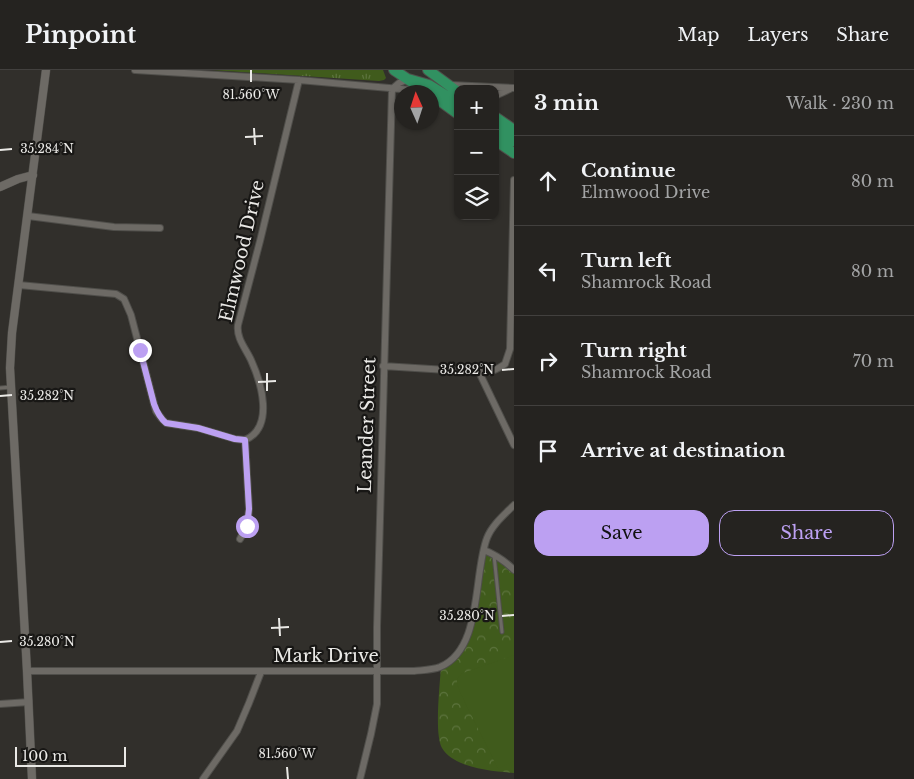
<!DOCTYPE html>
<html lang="en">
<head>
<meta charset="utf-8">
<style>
	:root { --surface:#252320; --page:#312f2d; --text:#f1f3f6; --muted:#a3a4a5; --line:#42403e; --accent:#bca0f2 }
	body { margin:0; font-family:"Libre Baskerville",serif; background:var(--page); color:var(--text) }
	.controls { position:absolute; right:15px; top:15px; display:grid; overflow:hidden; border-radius:10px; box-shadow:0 1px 4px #0004 }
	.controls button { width:45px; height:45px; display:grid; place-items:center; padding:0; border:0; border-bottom:1px solid var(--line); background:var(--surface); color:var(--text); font:25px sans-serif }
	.compass { position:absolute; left:394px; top:15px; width:45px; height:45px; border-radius:50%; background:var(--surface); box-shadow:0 1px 4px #0004; rotate:357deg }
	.scale { position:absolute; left:15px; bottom:12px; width:111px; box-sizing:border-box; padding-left:5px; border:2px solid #eae9e6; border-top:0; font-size:14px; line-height:18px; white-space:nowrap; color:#eae9e6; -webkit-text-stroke:4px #181715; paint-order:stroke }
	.stop { position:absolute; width:15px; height:15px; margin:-11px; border:4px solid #bca0f2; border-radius:50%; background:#fff }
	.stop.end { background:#bca0f2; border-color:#fff; box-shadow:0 1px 5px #0008 }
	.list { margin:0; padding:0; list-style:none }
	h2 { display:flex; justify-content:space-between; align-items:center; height:65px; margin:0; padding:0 20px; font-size:21px }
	h2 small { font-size:16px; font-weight:400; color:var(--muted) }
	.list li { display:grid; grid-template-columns:32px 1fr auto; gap:15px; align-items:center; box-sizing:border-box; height:90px; padding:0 20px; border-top:1px solid var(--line) }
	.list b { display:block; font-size:19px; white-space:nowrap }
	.list p { margin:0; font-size:16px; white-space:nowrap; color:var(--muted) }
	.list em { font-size:16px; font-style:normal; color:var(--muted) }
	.actions { display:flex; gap:10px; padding:15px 20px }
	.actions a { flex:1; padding:11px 0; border:1px solid var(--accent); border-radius:15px; text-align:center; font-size:18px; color:var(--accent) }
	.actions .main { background:var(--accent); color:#111 }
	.icon { flex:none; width:28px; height:28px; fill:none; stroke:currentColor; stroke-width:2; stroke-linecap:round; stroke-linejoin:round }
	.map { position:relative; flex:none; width:514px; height:709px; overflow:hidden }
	header { display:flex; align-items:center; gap:30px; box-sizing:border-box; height:70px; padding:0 25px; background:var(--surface); border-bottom:1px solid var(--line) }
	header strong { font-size:24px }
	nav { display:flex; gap:28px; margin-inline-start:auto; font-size:18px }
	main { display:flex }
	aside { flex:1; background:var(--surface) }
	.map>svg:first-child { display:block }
	.grass { fill:url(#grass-tufts) }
	.park { fill:url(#park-crowns) }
	.pitch { fill:#405b1c }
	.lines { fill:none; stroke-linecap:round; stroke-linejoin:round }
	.service-casing { stroke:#4f4e4a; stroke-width:5 }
	.minor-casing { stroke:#4f4e4a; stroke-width:8 }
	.tertiary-casing { stroke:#4f4e4a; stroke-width:9 }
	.trunk-casing { stroke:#4f4e4a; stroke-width:12 }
	.service { stroke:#6d6a65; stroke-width:3 }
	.minor { stroke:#6d6a65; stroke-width:6 }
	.tertiary { stroke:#6d6a65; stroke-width:8 }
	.trunk { stroke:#319161; stroke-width:10 }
	.route { stroke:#bca0f2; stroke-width:6 }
	.ticks { fill:none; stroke:#eae9e6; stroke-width:2 }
	.labels { text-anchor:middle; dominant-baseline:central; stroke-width:4.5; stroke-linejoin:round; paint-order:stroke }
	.street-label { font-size:18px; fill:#eae9e6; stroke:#181715 }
	.ticks-label { font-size:12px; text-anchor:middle; fill:#eae9e6; stroke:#181715; stroke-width:4.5; stroke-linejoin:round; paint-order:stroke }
</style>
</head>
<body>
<header>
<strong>Pinpoint</strong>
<nav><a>Map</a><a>Layers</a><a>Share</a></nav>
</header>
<main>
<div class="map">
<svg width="514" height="709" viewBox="0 0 514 709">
	<defs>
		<pattern id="grass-tufts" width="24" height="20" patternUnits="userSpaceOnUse" patternTransform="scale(1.25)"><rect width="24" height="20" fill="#405b1c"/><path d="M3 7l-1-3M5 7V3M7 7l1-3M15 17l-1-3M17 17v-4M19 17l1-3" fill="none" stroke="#5c733d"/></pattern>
		<pattern id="park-crowns" width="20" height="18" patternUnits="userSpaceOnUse" patternTransform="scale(1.25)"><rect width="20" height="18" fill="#405b1c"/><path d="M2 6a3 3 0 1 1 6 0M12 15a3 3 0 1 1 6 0" fill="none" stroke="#5c733d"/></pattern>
	</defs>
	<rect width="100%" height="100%" fill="#312f2b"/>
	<path class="grass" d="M212,0h171l3,8 -2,2 -5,1z"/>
	<path class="park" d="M484,480l30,20v203c-21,-2 -59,-4 -72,-25 -8,-14 -2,-64 -1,-82l24,-24z"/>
	<path class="pitch" d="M514,585v106l-16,8 -38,-77c-3,-10 -6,-12 3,-19z"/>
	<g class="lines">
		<g class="service-casing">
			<path id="service" d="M0,318l11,-1
				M494,485l8,77"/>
		</g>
		<g class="minor-casing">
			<path id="minor" d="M135,0l164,10 124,11
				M450,15l64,3
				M495,26l15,-7
				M28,146l86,11 46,1
				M19,215l97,9 8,5 7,16 23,89 2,7 6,8 4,4 32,5 37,11 10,1
				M383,296l96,6 35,73
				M479,302c11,1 17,-2 26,-8l5,-15 4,-169
				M245,370c30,-13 16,-58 6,-80 -5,-11 -15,-22 -13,-35l22,-84 39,-161
				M240,469l7,-13 2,-17 -4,-69
				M484,480c12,5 21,11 30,20
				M27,601h387c9,-1 18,-1 26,-4 43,-18 33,-93 47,-129 5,-13 17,-23 27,-33
				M0,634l29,-2
				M203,709l34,-48 12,-28 12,-31
				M360,709l11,-45 6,-30v-77l15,-538 7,-6 9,-4"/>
		</g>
		<g class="tertiary-casing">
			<path id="tertiary" d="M0,117l18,-8 15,-4
				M32,709l-5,-108 -17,-303 2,-35 34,-263"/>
		</g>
		<g class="trunk-casing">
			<path id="trunk" d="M394,0l33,22
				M428,0l30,22
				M408,9l21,6 29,18
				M432,25l26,19
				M495,47l19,13
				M495,58l19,13
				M495,70l19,13"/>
		</g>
		<use href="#service" class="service"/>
		<use href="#minor" class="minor"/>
		<use href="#tertiary" class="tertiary"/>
		<use href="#trunk" class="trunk"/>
	</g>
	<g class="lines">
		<path class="route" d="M140,280l14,54c3,8 6,14 12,19l32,5 37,11 10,1 4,69 -2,17"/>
	</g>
	<path class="ticks" d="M251,0v12M254,58l1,17M245,67l18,-1M0,80l12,-1M502,300l12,-1M267,303v18M258,312l18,-1M0,326l12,-1M502,546l12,-1M279,548l1,18M271,558l18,-1M0,572l12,-1M287,697l1,12"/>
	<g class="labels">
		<g class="street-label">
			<text transform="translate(242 181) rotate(-77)">Elmwood Drive</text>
			<text transform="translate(367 355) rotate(-88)">Leander Street</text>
			<text x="326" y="586">Mark Drive</text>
		</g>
	</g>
	<g class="ticks-label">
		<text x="251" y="29">81.560°W</text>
		<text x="47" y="83">35.284°N</text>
		<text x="467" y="304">35.282°N</text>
		<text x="47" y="330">35.282°N</text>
		<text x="467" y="550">35.280°N</text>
		<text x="47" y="576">35.280°N</text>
		<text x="287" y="688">81.560°W</text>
	</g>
</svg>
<div class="controls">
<button>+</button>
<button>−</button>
<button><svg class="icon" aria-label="layers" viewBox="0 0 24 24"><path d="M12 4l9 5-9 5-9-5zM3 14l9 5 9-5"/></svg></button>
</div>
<svg class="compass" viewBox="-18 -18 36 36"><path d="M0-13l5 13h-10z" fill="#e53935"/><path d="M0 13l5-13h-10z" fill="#a3a4a5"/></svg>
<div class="scale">100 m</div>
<div class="stop" style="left:247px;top:456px"></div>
<div class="stop end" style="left:140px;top:280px"></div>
</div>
<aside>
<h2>3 min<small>Walk · 230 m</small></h2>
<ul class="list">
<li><svg class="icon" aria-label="ahead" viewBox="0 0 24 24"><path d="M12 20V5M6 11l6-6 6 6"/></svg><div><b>Continue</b><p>Elmwood Drive</p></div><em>80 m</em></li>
<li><svg class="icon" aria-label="left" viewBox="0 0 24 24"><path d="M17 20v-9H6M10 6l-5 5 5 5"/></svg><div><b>Turn left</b><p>Shamrock Road</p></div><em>80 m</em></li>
<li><svg class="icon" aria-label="right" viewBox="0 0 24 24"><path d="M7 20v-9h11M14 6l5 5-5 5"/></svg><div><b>Turn right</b><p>Shamrock Road</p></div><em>70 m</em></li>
<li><svg class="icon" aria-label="arrive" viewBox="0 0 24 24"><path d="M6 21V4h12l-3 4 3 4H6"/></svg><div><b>Arrive at destination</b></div></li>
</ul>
<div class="actions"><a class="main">Save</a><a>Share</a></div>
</aside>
</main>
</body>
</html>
